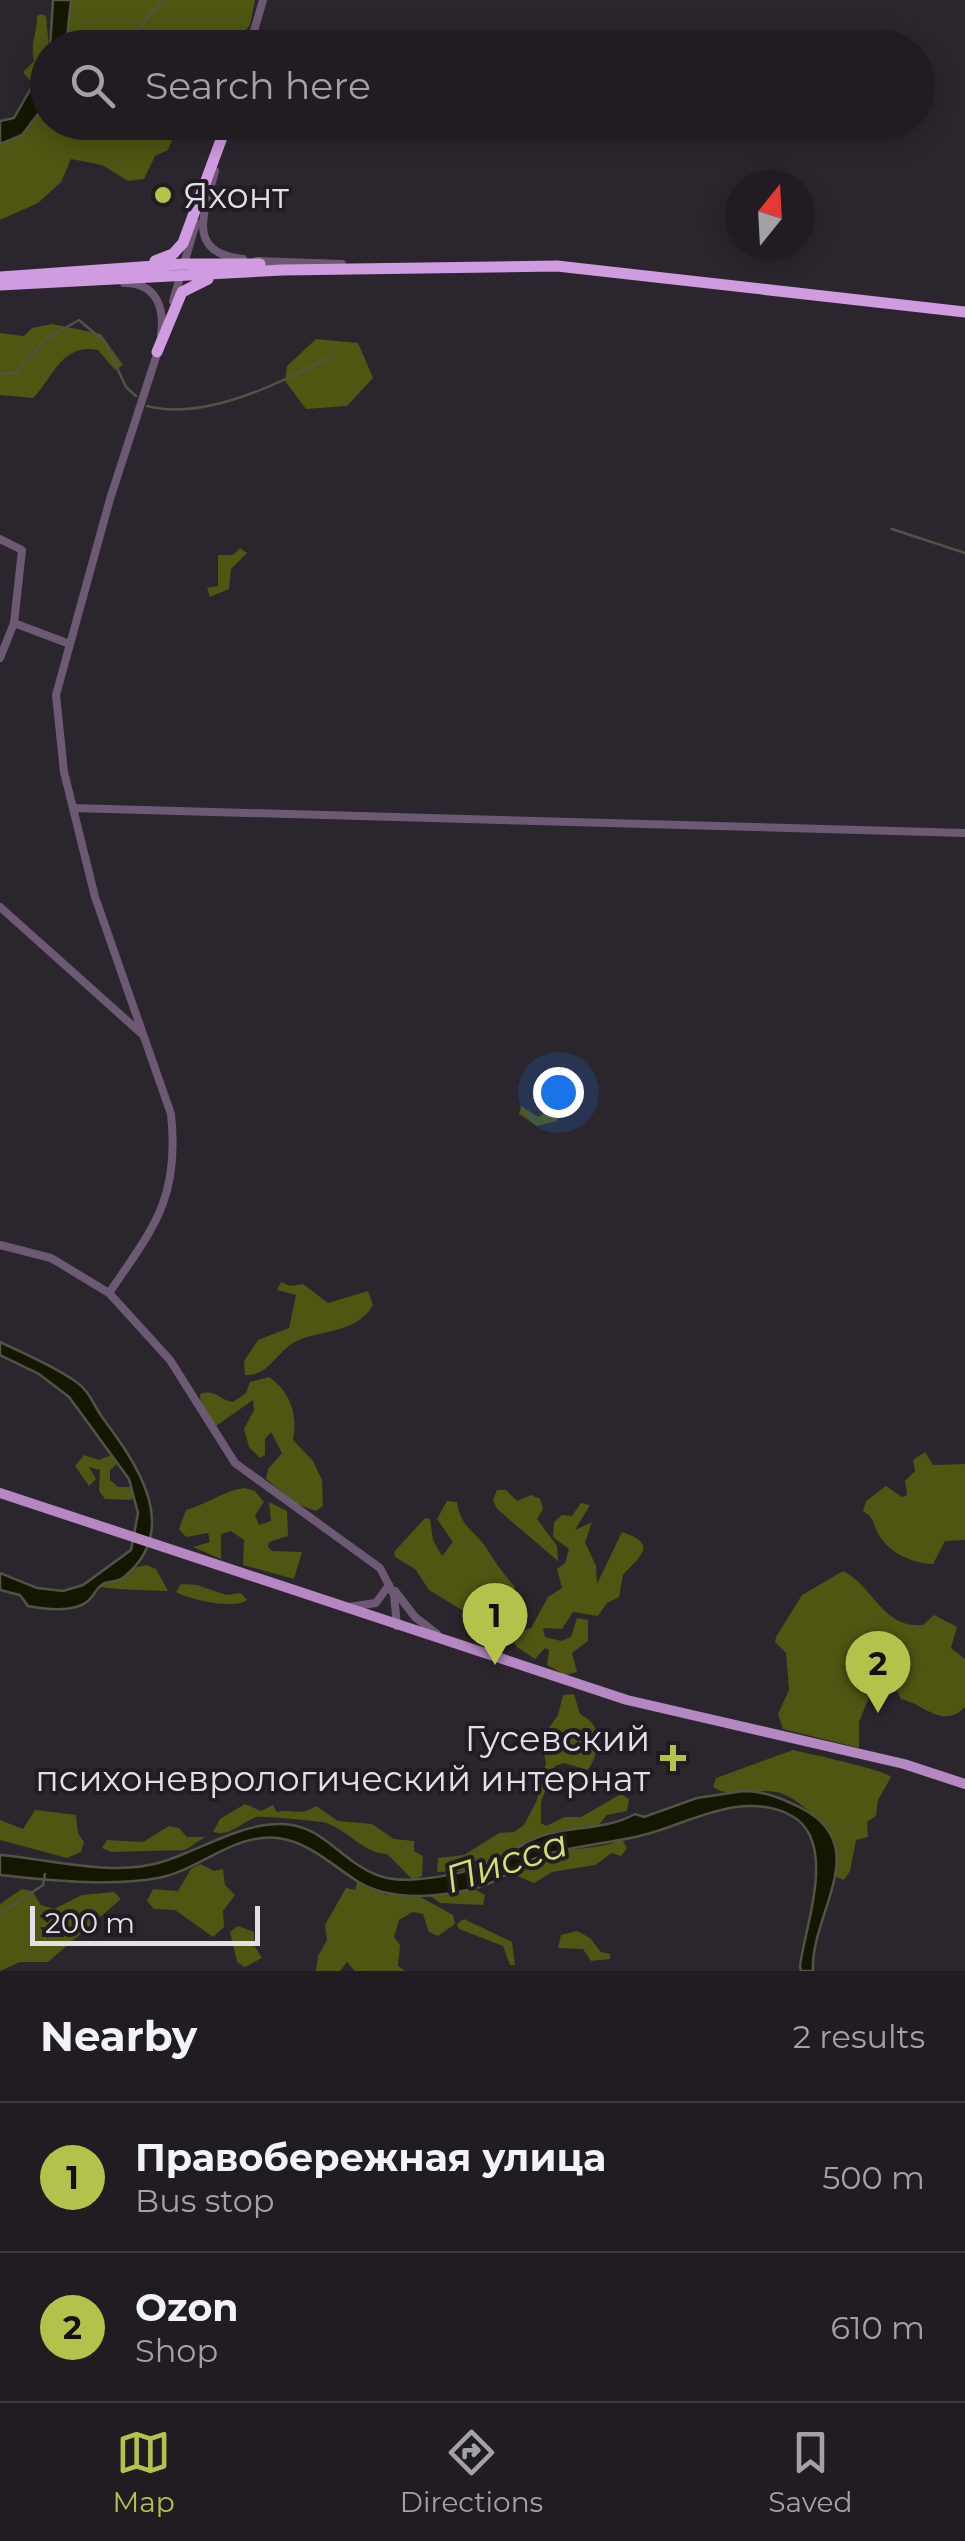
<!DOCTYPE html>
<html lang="en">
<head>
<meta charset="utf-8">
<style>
	:root { --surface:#201c22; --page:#2d292f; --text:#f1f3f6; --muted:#a2a1a5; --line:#3d3a40; --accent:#b3c24b }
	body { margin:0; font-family:Montserrat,sans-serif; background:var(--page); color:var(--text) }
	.compass { position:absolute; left:725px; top:170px; width:90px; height:90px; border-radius:50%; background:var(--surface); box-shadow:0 5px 25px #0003; rotate:18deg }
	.scale { position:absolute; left:30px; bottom:25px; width:230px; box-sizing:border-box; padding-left:10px; border:5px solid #e3dfe5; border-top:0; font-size:28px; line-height:35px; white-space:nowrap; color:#e3dfe5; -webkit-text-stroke:8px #211b23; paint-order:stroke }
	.you { position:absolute; left:558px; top:1092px; width:35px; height:35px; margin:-25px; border:8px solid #fff; border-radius:50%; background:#1a73e8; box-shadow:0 0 0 15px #1a73e833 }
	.badge { display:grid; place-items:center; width:65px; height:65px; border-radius:50%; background:var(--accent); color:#111; font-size:32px; font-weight:700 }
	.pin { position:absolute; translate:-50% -82px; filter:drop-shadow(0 2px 5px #0008) }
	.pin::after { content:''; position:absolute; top:52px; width:35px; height:30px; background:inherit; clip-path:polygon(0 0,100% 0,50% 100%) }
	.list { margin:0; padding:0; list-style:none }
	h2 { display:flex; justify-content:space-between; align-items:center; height:130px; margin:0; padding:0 40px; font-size:42px }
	h2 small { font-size:32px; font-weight:400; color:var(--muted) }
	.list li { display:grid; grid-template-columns:65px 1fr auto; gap:30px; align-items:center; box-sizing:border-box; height:150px; padding:0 40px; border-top:2px solid var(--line) }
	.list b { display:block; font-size:38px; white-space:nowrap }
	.list p { margin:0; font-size:32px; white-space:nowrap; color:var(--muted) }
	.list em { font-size:32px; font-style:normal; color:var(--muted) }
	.icon { flex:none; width:55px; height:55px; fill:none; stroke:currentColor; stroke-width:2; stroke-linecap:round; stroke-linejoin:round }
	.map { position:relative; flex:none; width:965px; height:1971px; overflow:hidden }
	.search { position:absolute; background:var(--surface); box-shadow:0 5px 25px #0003; left:30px; right:30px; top:30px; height:110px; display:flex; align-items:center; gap:25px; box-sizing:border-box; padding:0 35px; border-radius:55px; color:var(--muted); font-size:38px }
	.sheet { height:430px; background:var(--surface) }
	nav { display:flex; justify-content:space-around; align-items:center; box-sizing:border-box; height:140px; border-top:2px solid var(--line); background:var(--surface); font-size:28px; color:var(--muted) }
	nav a { display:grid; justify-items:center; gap:5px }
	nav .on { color:var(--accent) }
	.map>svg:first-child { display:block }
	.green { fill:#4e5612 }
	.water { fill:#141700; stroke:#525345; stroke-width:2.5 }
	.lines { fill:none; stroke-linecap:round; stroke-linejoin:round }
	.stream { stroke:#525345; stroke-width:2.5 }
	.minor { stroke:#6e5975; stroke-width:8 }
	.major { stroke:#b588c4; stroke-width:10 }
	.highway { stroke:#d19be2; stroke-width:11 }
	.poi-dot { fill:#b3c24b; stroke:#211b23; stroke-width:4 }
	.labels { text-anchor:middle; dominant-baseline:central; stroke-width:8; stroke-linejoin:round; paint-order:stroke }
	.poi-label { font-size:35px; fill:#e3dfe5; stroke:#211b23; text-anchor:start }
	.water-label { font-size:38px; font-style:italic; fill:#d2e36b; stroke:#211b23 }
</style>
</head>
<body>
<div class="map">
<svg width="965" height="1971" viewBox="0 0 965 1971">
	<rect width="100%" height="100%" fill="#2b252d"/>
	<path class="green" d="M70,0h185l-5,25 -17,22h-166c-2,-17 6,-32 3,-47z
		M42,14l4,2 3,31 -11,30 -9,3 -6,-8 11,-11c-4,-17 3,-28 3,-45z
		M47,96l1,26 131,1 -11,27 -13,6 -11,23 -16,2 -26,-16 -31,-6 -10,23 -23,21 -38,17v-77z
		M52,324l49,10 22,31 -8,5 -17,-20c-37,-8 -46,30 -65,48l-33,-3v-62l24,3 8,-8z
		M316,339l42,4 15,35 -26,28 -41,3 -21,-28 2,-15z
		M240,548l7,5 -16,16 -2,20 -19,8 -3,-9 11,-2v-31h15z
		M550,1091h10l4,6 -7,24 -20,5 -18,-12 2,-8 17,11 4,-2v-16z
		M281,1282l9,4 13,-2 25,19 40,-12 5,14c-17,29 -51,24 -76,36 -19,8 -28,36 -52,34l-1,-14 14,-21 31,-12 7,-33 -19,-5z
		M269,1377c21,15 29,36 24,63l20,21 9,19 1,26 -7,5 -19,-7 -31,-25 2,-10 14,-16 -11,-21 -6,7v16l-5,3 -11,-11 -5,-18 10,-19 -1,-10 -37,26 -15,-21 -1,-11c16,-6 21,7 33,8l13,-9 4,-11z
		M925,1452l8,13 32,-1v76l-20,1 -12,23c-20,0 -47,-12 -56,-33 -5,-10 -3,-13 -14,-20l3,-10 20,-15 16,11 5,-2 -2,-14 10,-10 -2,-11z
		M114,1454l4,9 -8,7v10l8,7h13l4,9 -4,4 -26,-1 -6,-8 1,-21 -11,-3 7,12 -7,7 -14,-20 9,-11 15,5z
		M244,1488l11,3 9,11 -9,13 4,10 12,-4 -2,-19 18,9 1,25 -19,6 -1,5 4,4 30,1 -8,27 -51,-14 1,-25 -13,-9 -10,3v25l-28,-12 17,-5 -2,-9 -22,4 -7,-8 7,-19c21,-6 37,-19 58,-22z
		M497,1490h9l11,11 14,-6 9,4 3,10 -6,10 20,27 1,15 -61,-52 -4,-9z
		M447,1501l10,1c5,28 18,28 30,47 8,13 17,26 28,38l-11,18 9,18 -10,12 -74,-45 -14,-21 -20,-12 -1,-5 31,-34 5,1 3,21 9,16 11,-14 -16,-23z
		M581,1503l9,2 -15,25 17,-8 -7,20 11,24 1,18 25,-52c38,12 17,25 1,43l-4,22 -12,6 -9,13 -25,-4 -11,17 -19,-1 2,9 16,4 10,-4 6,-19 11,2v21l-16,12 5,19 -12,3 -18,-10 2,-15 -4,-2 -10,11 -18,-12 -8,-12 22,-7 17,-31 14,-9 -5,-19 8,-6 4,-14 -16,-12 1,-15 8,-7 10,1z
		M147,1565l9,4 12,22c-10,0 -66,-2 -71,-5l30,-17z
		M843,1571c31,15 39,58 80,54l11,-10 23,12 -6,21 14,11v48c-22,23 -41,-3 -64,-8l-13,-25 -17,18 -12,30v26l-76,-19 -5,-15 11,-24 -3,-37 -11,-11 1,-5 26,-42z
		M181,1584l16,1 29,10 15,-2 6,7c-13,10 -56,0 -71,-8z
		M574,1694l6,20c25,13 21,35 8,56l-24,-7 -9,3 -14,36v21l5,3 19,-9h16l40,-23 8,5 -2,12 -20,4 -10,12 -122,43 -38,2 1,-14 26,-3 35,-22 15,-1 10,-7 13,-25 9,-37 -5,-24 17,-24 5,-20z
		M793,1750c17,4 93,20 98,27l-13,23 -2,16 -9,6 1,15 -12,3 -6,31 -6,9 -8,-3 -9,-50c-13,-11 -28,-27 -44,-33 -24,-9 -49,7 -70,-7l3,-9z
		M245,1804l16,7 12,-6 4,7c16,-4 23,5 39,-6l22,15 34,3 22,15 20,2v10l9,5 -1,20 -9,4 -26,-26c-24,-1 -38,-23 -61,-31 -4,-2 -66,-7 -70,-6 -16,6 -25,20 -43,15l7,-13z
		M35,1810l41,5 2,18 6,9 -3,10 -14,6 -67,-18v-20l23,9z
		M169,1826l10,2 8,9h18l-20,13 -74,2 -9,-4 5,-8 36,2z
		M622,1839l5,9 -6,8 -9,-3 -17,12 -43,7 -18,11 -19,-8c21,-34 80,-20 107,-36z
		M200,1864l14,7 9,-2 2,16 10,10 -12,16 1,16 -11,10 -38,-27 -21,-1 -7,-8 6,-12 25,2 13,-22z
		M358,1880l29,15 4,-4 26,4 36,20 2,9 -17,12 -9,-4 -6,-18 -10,-2 -14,8 -5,17 6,8 -2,21 7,5h-50l-8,-9 -7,9h-24l2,-15 9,-16 -2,-15 21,-37 9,2z
		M471,1887l14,8 -2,10 -43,-2 -8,-6 2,-5z
		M22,1889l10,2 9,14 13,4 28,-14 32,-3 7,7 -73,63h-28l-20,9v-67z
		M464,1919l48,23 3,23h-5l-7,-19 -44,-17 -2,-5z
		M238,1926l16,6v13l8,13 -17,9 -8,-5 -7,-30z
		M577,1931l13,7 11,14 9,2v5l-19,2 -8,-12 -25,-1 3,-13z"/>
	<path class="water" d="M53,0h18l-5,47h-16z
		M47,60v42l-25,33 -22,9v-23l14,-3z
		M0,1342c25,12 52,23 75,39 14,9 18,23 27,36 32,43 82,111 22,160 -6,6 -14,3 -21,7 -7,4 -9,12 -15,17 -14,12 -44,8 -60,5l-8,-11 -20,-5v-17l37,15 26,3 20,-6 48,-35 7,-37 -9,-34 -60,-82 -30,-23 -39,-19z
		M743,1791c23,0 40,8 60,18 71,38 7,105 10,162h-12l-1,-5c5,-40 38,-124 -8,-150 -46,-25 -95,3 -138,16 -38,12 -80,12 -118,26 -19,8 -35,22 -53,28 -38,11 -92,17 -126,-5 -25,-16 -48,-39 -79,-43 -45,-5 -80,33 -120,40 -51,9 -108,2 -158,-3v-20c51,4 114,23 165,6 37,-12 75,-37 114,-37 43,-1 61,37 98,51 28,12 97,-2 124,-17 13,-7 25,-17 40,-22 30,-10 66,-6 94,-22l9,3 53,-19z"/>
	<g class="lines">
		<path class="stream" d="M124,48l38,-48
			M0,374l15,-1 31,-34 33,-19 26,22 21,45 10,9
			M147,406c58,15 134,-23 185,-50
			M892,529l73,24
			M0,1914l43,-29 2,-11"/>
		<path class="minor" d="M249,48l14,-48
			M215,171c-10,40 -31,82 28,88
			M257,261l85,3
			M124,283c32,0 41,24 37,52
			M173,301l23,-78
			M0,539l22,11 -8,73 53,20
			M0,658l14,-35
			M73,808l892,25
			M0,907l142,127
			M0,1245l51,13 58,35 61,67 65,103 145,105 14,27 3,31
			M109,1293c45,-66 71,-95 62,-179l-76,-217 -31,-125 -8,-77 54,-196 49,-151
			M395,1591l20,26 22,17
			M348,1607l28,-4 13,-18"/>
		<path class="major" d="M0,1493l627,207 277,64 61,20"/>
		<path class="highway" d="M155,261l18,-7 10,-11 42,-114
			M0,277l183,-13h77
			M0,285l283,-15 274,-4 408,46
			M157,352l25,-60 26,-13"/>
	</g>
	<g class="poi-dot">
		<circle cx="163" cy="195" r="10"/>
		<path d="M668 1743h10v10h10v10h-10v10h-10v-10h-10v-10h10z"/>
	</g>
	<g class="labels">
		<g class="poi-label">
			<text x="183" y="195">Яхонт</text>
			<text x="650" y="1738" text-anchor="end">Гусевский<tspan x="650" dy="40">психоневрологический интернат</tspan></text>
		</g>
		<g class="water-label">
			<text transform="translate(506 1861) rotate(-18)">Писса</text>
		</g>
	</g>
</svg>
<svg class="compass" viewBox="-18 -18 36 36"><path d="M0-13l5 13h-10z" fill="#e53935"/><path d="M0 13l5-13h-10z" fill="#a2a1a5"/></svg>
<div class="scale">200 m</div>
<div class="you"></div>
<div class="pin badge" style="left:495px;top:1665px">1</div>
<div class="pin badge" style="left:878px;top:1713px">2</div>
<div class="search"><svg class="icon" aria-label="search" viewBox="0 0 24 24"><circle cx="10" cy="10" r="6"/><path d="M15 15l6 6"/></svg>Search here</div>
</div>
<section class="sheet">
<h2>Nearby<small>2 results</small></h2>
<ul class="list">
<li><span class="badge">1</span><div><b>Правобережная улица</b><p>Bus stop</p></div><em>500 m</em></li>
<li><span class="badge">2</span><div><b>Ozon</b><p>Shop</p></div><em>610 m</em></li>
</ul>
</section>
<nav>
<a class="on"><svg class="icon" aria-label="map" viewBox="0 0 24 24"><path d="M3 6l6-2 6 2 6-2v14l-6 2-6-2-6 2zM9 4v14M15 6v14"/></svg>Map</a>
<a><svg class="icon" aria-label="directions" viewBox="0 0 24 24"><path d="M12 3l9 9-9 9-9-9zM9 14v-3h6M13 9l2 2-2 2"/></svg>Directions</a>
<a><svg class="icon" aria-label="saved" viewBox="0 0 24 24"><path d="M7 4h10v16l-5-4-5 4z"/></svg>Saved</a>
</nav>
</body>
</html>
